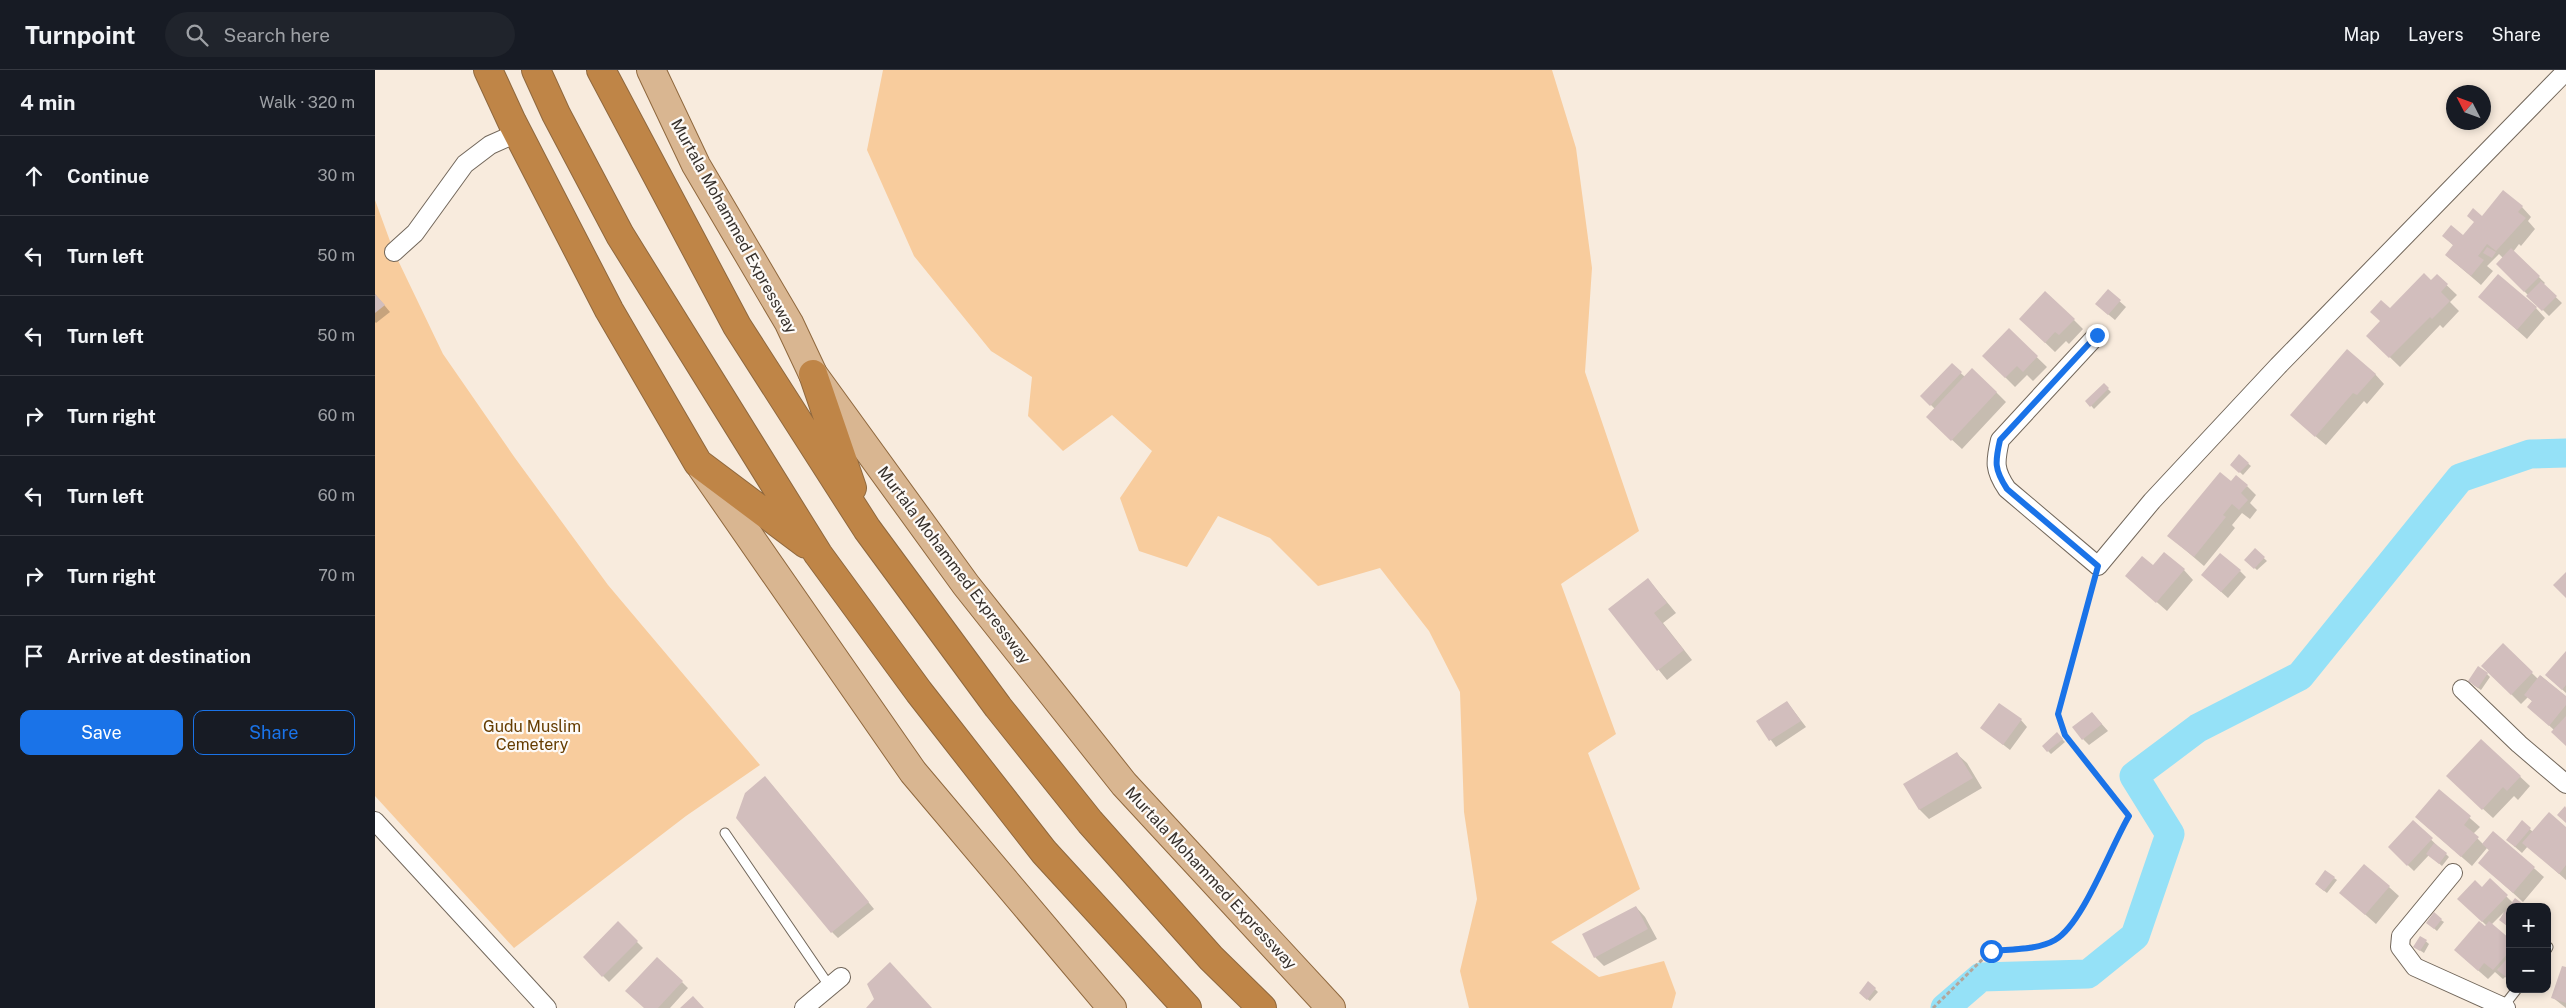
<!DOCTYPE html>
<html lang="en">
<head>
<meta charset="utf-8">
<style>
	:root { --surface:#171b24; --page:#20242c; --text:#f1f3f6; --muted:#9ea1a6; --line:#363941; --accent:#1a73e8 }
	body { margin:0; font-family:"Public Sans",sans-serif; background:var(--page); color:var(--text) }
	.controls { position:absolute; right:15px; bottom:15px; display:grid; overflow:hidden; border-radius:10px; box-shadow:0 2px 8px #0003 }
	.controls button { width:45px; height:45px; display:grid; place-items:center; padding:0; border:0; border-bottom:1px solid var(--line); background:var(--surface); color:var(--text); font:25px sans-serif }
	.compass { position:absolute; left:2071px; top:15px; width:45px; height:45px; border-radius:50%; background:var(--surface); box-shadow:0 2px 8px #0003; rotate:312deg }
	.stop { position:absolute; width:15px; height:15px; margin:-11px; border:4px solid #1a73e8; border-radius:50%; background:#fff }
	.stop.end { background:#1a73e8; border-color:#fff; box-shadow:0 1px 5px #0008 }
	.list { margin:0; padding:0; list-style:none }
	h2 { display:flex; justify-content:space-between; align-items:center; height:65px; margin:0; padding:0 20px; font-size:21px }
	h2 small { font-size:16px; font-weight:400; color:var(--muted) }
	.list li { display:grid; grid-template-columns:32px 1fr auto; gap:15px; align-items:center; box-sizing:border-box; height:80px; padding:0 20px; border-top:1px solid var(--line) }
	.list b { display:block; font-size:19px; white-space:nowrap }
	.list em { font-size:16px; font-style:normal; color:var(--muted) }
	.actions { display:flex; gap:10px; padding:15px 20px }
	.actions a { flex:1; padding:11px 0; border:1px solid var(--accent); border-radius:10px; text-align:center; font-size:18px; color:var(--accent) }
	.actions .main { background:var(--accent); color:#fff }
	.icon { flex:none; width:28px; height:28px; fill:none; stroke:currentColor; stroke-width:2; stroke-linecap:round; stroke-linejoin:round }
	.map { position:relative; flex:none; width:2191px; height:938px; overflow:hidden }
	header { display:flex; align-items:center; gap:30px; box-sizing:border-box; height:70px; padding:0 25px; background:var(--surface); border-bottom:1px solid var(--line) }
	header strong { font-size:24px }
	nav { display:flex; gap:28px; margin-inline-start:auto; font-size:18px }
	.search { width:350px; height:45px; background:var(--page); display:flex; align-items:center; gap:12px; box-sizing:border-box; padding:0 18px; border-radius:28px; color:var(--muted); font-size:19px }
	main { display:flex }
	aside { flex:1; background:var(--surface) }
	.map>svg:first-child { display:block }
	.green { fill:#f8cc9d }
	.shadow { fill:#0003 }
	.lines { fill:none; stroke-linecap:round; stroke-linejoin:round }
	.river { stroke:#95e1f7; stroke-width:29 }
	.building { fill:#d2bebd }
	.lane-casing { stroke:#72675b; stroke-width:11 }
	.street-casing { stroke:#72675b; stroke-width:20 }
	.primary-casing { stroke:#8f683e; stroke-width:30 }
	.highway-casing { stroke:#8f683e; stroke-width:30 }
	.path { stroke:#b2a79d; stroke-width:3; stroke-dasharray:4 2.5; stroke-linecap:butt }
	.lane { stroke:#fff; stroke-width:9 }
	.street { stroke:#fff; stroke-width:18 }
	.primary { stroke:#d9b691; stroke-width:28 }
	.highway { stroke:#bf8547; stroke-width:28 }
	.route { stroke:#1a73e8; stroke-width:6 }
	.labels { text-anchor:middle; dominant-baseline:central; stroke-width:4.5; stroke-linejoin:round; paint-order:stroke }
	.street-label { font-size:16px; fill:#37312c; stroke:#fdfaf7 }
	.park-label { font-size:16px; fill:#653c00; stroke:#fdfaf7 }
</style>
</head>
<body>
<header>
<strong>Turnpoint</strong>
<div class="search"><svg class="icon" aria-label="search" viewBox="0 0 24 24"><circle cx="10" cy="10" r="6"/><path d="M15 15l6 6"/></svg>Search here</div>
<nav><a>Map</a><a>Layers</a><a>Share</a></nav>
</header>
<main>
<aside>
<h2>4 min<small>Walk · 320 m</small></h2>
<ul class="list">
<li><svg class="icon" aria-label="ahead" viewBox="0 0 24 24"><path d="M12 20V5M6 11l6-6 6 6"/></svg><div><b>Continue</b></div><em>30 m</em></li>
<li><svg class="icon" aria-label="left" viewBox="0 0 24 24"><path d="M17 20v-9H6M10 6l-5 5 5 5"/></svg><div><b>Turn left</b></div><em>50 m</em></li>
<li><svg class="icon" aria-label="left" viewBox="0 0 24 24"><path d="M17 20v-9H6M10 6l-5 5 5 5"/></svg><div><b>Turn left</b></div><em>50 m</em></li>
<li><svg class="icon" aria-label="right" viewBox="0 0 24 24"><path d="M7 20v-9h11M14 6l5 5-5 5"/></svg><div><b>Turn right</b></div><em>60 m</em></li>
<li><svg class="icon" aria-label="left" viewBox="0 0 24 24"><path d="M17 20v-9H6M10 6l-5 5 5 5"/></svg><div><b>Turn left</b></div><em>60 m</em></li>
<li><svg class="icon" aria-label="right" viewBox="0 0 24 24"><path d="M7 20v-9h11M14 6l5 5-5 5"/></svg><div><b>Turn right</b></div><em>70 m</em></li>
<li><svg class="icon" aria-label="arrive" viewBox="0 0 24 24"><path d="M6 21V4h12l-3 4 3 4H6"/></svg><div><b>Arrive at destination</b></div></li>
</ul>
<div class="actions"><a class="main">Save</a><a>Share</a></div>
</aside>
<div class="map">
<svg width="2191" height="938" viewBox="0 0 2191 938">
	<rect width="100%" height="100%" fill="#f8ebdd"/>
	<path class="green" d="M508,0h669l24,78 16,120 -7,104 54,159 -78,53 55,150 -28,19 52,136 -89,53 48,35 65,-16 12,32 -4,15h-203l-9,-37 17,-72 -13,-87 -4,-120 -31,-61 -49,-63 -62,18 -48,-48 -52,-22 -31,51 -48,-16 -19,-53 32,-47 -40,-36 -49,36 -35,-35 4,-39 -41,-26 -77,-95 -47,-106z
		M0,130l19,52 49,102 72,104 93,127 152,180 -74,51 -172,132 -139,-152z"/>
	<path class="shadow" d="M2147,137l9,10 -3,4 7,8 -14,17 -2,-2 -6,8 32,31 -2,2 19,18 -13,13 -52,-52 6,-6 -4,-4 -12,12 6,5 -12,14 -35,-30 8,-9 -10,-10 19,1 19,-20z
		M2062,206l20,19 -7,7 9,9 -16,17 -3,-3 -40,42 -32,-31 22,-26z
		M1733,221l18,16 -11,13 -12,-10z
		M0,224l15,18 -14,11 -1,-1z
		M2105,227l56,11 9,10 -18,21z
		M1699,250l9,9 -14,15 -3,-3 -11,11 -25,-24z
		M1634,260l38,37 -14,14 -6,-6 -12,12 -31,-31z
		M1577,295l13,12 31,15 10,10 -44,47 -24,-22 -3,-18 -13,-13z
		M2000,304l9,10 -17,20 -3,-3 -38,44 -25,-21z
		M1729,315l7,7 -17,17 -7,-8z
		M1864,386l12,10 -8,9 -12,-11z
		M1872,416l9,9 -6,8 7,7 -7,9 -8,-6 -10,12 3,3 -31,38 -35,-30z
		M1880,480l12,11 -10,9 -11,-10z
		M1778,497l31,3 9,10 -26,31 -40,-35z
		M1865,501l6,6 -18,21 -19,-17z
		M1273,509l28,34 -13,10 29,37 -25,20 -57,-70z
		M2128,575l35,34 3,-3 25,21v48l-13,-13 1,-2 -25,-23 4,-5 -5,-5 -7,7 -38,-38z
		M2191,583v40l-20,-18z
		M2112,604l3,3 -9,13 -9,-6z
		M1412,632l19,25 -30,20 -18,-25z
		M1717,643l16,18 -19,14 -6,-6z
		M1646,650l6,7 -17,23 -28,-22z
		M1682,664l8,8 -14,12 -8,-8z
		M2106,670l49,46 -12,14 -4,-4 -21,22 -35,-32z
		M1582,684l10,9 15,25 -53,31 -9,-9 -15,-26z
		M396,714l103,125 -36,29 -6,-6z
		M2064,721l41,36 -7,7 10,10 10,-12 51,45 -21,25 -43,-39 10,-12 -3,-3 -15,18 -56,-49z
		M2174,744l17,14v52l-38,-34 -6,7 -8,-7 8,-24 11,10z
		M2038,752l36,35 -7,9 -13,-11 -15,16 -25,-24z
		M1959,808l3,2 -10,13 -8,-6z
		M2115,810l23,23 -3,4v21l-10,-8 4,-8 -13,13 19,16v39l-5,-3 -2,2 -8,-7 -7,7 -23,-20 22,-33 -28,-27 23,-11z
		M2014,817l10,9 -23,28 -35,-31z
		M1261,837l9,10 12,22 -53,27 -9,-9z
		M2066,850l3,2 -7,9 -7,-6z
		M243,853l25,25 -34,34 -25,-25z
		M2046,867l8,7 -5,9 -9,-6z
		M2188,897l3,1v40l-14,-11z
		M307,912l6,6 -18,20h-25z
		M1500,919l3,3 -8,9 -7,-5z"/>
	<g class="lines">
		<path class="river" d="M1570,938l36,-31 107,-3 47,-38 35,-102 -36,-58 64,-48 102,-52 160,-198 70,-24 36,-1"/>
	</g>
	<path class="building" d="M2128,120l20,16 -5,6 8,6 -30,33 -9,-7 -9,12 6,4 -13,16 -26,-21 8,-10 -11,-9 9,-11 12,10 11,-13 -7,-6 6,-8 9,8z
		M2112,177l9,5 -4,6 -9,-5z
		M2136,178l29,28 -16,16 -28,-28z
		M2049,203l7,7 6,-6 11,10 -7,8 9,9 -18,18 -2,-2 -41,41 -23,-22 14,-15 -10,-9 11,-12 9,8z
		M2123,204l39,33 -20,23 -39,-33z
		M2166,211l16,15 -15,15 -16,-15z
		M1733,219l13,11 -13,15 -13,-11z
		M1670,221l30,28 -16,16 -4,-3 -10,11 -26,-24z
		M0,224l10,11 -10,8z
		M1634,258l29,28 -15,16 -6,-6 -12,12 -23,-22z
		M1972,279l29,25 -19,21 -4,-2 -38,44 -25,-22z
		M1577,293l10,9 -32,34 -10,-10z
		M1597,298l25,24 -46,49 -25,-24z
		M1729,313l5,5 -19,19 -5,-6z
		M1864,384l10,9 -10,10 -9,-8z
		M1845,402l11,9 5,-6 12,10 -7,8 7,7 -9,10 -7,-6 -9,11 3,2 -32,40 -27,-21z
		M1880,478l10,9 -11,12 -10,-9z
		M1789,482l21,17 -29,34 -31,-27 17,-20 11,9z
		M1845,483l21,17 -20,22 -20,-17z
		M2191,502v26l-13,-13z
		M1273,508l19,25 -13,10 30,37 -27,21 -49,-62z
		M2128,573l30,29 -22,23 -30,-29z
		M2191,581v34l-4,5 -17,-15z
		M2103,596l10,7 -10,15 -10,-7z
		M2165,605l26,21v9l-17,21 -22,-19 5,-6 -8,-6z
		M1412,631l14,20 -32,20 -13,-20z
		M1624,633l23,16 -19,26 -23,-17z
		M1717,642l10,12 -20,16 -10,-13z
		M2191,646v30l-15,-14z
		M1682,662l6,7 -16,13 -5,-6z
		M2106,669l40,37 -14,15 -4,-4 -21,23 -36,-34z
		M1582,682l16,26 -54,32 -16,-26z
		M390,706l104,126 -38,31 -95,-115 9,-25z
		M2064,719l32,27 -7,9 15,12 -18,20 -46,-40z
		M2190,736l1,2v15l-9,-8z
		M2174,742l17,15v38l-7,9 -37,-31z
		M2038,750l20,18 -26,28 -19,-19z
		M2147,750l9,8 -16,19 -9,-7z
		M2118,761l42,36 -22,26 -35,-30 11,-13 -7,-6z
		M2059,773l13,10 -8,11 -13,-10z
		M1989,794l26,22 -25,29 -26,-22z
		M1950,800l10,7 -11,14 -9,-7z
		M2115,808l18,17 -26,27 -25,-23 18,-19 7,7z
		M2140,828l12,9h-17v21l-11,-8z
		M1261,836l12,23 -54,29 -12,-24z
		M2059,842l8,7 -8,10 -8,-6z
		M243,851l20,20 -36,36 -19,-20z
		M2104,851l6,5 4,-5 21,18v12l-17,19 -9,-7 -6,8 -24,-21z
		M2045,866l7,4 -7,11 -7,-4z
		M2135,885v25l-13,-10z
		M282,887l26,24 -25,27h-14l-19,-17z
		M515,892l42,46h-66l8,-9 -7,-15z
		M2187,896l4,1v36l-15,-5z
		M1493,911l8,7 -9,12 -8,-7z
		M318,926l11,12h-24z"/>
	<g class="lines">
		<g class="lane-casing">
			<path id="lane" d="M350,763l105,154
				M2172,879l1,-2
				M2128,937l14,-18"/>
		</g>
		<g class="street-casing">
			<path id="street" d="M19,182l21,-19 50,-69 25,-19 27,-12
				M1722,265l-97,105c-5,22 -6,30 7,49l91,77 54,-65 126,-135 288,-295
				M2087,619l57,55 47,40
				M0,751l172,187
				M2078,803l-52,63 -1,11 15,20 91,41
				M429,938l37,-31"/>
		</g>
		<g class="primary-casing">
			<path id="primary" d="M276,0l45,95 93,158 24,51 153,211 158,199 207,224
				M327,398l211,304 199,236"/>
		</g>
		<g class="highway-casing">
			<path id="highway" d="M113,0l24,52 97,188 89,153 108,81
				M161,0l20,44 64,121 198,319 101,138 125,160 143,156
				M226,0l136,256 130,203 131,178 92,115 121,136 51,50
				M438,304l39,114"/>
		</g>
		<path class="path" d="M1558,938l58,-57 51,-6 13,-5 12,-10 23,-36 39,-78 -64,-81 -7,-21 37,-135"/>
		<use href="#lane" class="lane"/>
		<use href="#street" class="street"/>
		<use href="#primary" class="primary"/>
		<use href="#highway" class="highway"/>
	</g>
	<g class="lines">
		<path class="route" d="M1616,881c20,-2 47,-1 64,-11 28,-16 56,-94 74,-124l-64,-81 -7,-21 40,-148 -91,-77c-13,-20 -12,-27 -7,-49l97,-105"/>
	</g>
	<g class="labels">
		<g class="street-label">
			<text transform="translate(359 156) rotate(61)">Murtala Mohammed Expressway</text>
			<text transform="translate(579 495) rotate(53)">Murtala Mohammed Expressway</text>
			<text transform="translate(836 808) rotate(47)">Murtala Mohammed Expressway</text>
		</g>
		<g class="park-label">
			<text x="157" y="656">Gudu Muslim<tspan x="157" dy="18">Cemetery</tspan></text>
		</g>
	</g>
</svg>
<div class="controls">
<button>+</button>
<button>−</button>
</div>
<svg class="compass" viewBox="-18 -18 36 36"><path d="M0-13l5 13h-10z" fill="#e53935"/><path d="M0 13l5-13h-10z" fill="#9ea1a6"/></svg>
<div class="stop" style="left:1616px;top:881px"></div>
<div class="stop end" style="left:1722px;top:265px"></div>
</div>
</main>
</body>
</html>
